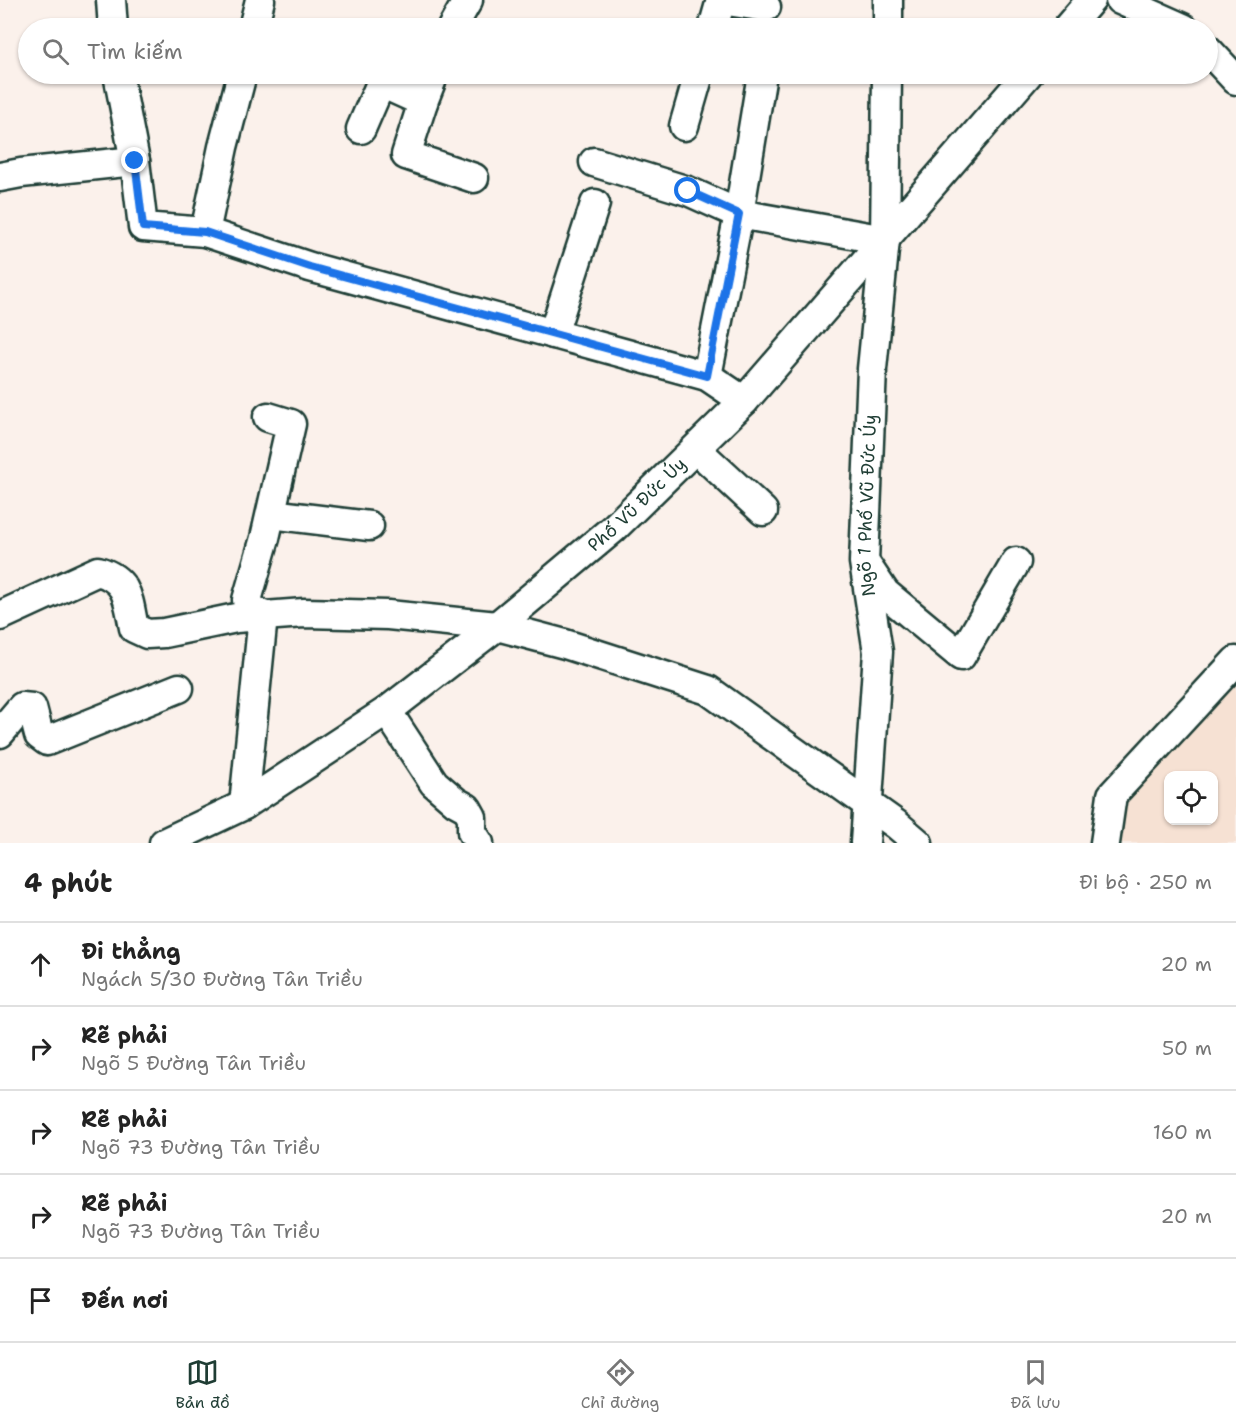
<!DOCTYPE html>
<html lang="vi">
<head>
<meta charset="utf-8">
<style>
	:root { --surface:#fff; --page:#f2f2f2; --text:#222; --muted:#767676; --line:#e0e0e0; --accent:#1f3d34 }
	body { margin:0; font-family:"Shantell Sans",sans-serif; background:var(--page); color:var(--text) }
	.controls { position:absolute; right:18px; bottom:18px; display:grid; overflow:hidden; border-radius:12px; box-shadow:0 2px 4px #0004 }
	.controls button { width:54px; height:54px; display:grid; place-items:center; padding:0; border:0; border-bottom:2px solid var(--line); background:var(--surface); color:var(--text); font:30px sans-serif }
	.stop { position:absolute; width:18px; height:18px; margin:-14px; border:4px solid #1a73e8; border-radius:50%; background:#fff }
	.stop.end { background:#1a73e8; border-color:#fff; box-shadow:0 2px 6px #0008 }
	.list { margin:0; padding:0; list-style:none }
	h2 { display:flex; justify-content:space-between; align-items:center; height:78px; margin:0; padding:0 24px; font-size:26px }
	h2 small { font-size:20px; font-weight:400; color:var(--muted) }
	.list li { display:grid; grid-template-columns:39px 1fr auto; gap:18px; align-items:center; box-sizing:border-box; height:84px; padding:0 24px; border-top:2px solid var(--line) }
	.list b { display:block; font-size:22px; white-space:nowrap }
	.list p { margin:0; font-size:20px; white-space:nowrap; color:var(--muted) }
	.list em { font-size:20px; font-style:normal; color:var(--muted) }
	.icon { flex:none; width:33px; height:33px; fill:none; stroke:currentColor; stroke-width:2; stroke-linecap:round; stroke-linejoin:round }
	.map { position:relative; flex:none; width:1236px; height:843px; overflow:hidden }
	.search { position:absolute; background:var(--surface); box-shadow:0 2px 4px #0004; left:18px; right:18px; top:18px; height:66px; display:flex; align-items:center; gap:15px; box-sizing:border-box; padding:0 21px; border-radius:33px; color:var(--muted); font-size:22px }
	.sheet { height:498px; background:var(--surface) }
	nav { display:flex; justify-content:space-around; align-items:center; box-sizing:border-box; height:84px; border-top:2px solid var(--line); background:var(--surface); font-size:16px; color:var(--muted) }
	nav a { display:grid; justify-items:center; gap:3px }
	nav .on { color:var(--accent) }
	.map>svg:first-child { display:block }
	.built { fill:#f6e1d3; fill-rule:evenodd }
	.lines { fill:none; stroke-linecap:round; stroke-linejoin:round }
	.minor-casing { stroke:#1f3d34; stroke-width:33 }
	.minor { stroke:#fff; stroke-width:28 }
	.route { stroke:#1a73e8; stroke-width:8 }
	.labels { text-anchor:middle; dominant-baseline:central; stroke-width:4.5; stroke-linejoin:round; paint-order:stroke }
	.street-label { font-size:18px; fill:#1f3d34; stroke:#fff }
</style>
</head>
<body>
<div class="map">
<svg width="1236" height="843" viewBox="0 0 1236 843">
	<rect width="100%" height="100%" fill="#fbf1eb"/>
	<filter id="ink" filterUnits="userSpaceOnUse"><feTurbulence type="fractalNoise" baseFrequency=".0167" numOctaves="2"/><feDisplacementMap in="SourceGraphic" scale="12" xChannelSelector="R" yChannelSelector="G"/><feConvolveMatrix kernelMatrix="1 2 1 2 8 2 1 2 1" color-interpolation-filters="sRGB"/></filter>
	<g filter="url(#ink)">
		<path class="built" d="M1236,663v180h-132l8,-48zM1168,776h46v44h-46z"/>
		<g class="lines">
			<g class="minor-casing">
				<g id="minor">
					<path d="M111,0l2,28"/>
					<path d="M1120,0l63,28"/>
					<path d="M253,28l7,-28"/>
					<path d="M452,28l16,-28"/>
					<path d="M713,28l8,-28 45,7"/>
					<path d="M888,28v-28"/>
					<path d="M1067,28l24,-28"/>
					<path d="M1208,50l28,30"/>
					<path d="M118,74l17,87 8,66 62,5 105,35 397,109 37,25"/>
					<path d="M423,102l-17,53 68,23"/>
					<path d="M684,126l15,-52"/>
					<path d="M361,129l20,-46 42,19 11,-28"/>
					<path d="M594,162l94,29 51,23 146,26"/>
					<path d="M0,177l21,-4 114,-12"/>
					<path d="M205,232l18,-85 19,-73"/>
					<path d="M553,334l42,-130"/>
					<path d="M707,376l32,-162 23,-140"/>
					<path d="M696,449l67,62"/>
					<path d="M271,514l98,12"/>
					<path d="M867,566l18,27 76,63 55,-94"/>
					<path d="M0,616l98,-45c31,9 30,29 36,57l13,6 17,-1 72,-15 68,-5 84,2 109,11 68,18 143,46 189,135 21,18"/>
					<path d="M387,711l47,72 22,19 11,6 5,9v15l7,11"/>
					<path d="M0,733l22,-26 10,1 7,27 8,6 132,-53"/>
					<path d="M244,805l19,-189 -13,-9 -3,-7 18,-62 26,-114 -23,-7"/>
					<path id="s1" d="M164,843l80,-38 143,-94 110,-85 117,-98 130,-127 284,-327"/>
					<path id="s2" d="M865,843l13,-191 -14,-90 8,-193 13,-129 2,-166"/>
					<path d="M1105,843l7,-48 124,-134"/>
				</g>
			</g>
			<use href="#minor" class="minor"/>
		</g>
	</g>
	<g class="lines" filter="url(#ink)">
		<path class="route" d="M135,161l8,66 62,5 105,35 397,109 32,-162 -51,-23"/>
	</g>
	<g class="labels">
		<g class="street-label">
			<text stroke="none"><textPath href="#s1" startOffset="584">Phố Vũ Đức Úy</textPath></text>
			<text stroke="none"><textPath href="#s2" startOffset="339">Ngõ 1 Phố Vũ Đức Úy</textPath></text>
		</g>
	</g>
</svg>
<div class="controls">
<button><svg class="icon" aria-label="locate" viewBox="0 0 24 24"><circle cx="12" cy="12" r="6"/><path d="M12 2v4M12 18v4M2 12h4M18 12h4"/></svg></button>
</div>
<div class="stop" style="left:688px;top:191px"></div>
<div class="stop end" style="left:135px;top:161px"></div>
<div class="search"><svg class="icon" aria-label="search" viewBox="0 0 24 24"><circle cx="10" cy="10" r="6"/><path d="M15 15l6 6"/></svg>Tìm kiếm</div>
</div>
<section class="sheet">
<h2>4 phút<small>Đi bộ · 250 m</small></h2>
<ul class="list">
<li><svg class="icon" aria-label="ahead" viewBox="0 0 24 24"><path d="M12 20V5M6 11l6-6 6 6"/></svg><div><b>Đi thẳng</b><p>Ngách 5/30 Đường Tân Triều</p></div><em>20 m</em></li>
<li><svg class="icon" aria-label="right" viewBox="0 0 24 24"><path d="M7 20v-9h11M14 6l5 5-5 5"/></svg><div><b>Rẽ phải</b><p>Ngõ 5 Đường Tân Triều</p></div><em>50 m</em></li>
<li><svg class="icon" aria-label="right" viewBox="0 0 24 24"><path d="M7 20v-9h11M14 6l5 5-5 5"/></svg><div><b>Rẽ phải</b><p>Ngõ 73 Đường Tân Triều</p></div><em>160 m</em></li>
<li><svg class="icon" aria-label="right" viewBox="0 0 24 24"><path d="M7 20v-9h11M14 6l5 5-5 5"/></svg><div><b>Rẽ phải</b><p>Ngõ 73 Đường Tân Triều</p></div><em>20 m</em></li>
<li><svg class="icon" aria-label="arrive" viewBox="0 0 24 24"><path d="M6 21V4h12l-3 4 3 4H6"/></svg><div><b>Đến nơi</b></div></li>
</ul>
</section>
<nav>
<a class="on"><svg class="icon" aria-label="map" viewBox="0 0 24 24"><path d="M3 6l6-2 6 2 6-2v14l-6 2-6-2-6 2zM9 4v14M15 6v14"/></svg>Bản đồ</a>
<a><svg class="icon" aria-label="directions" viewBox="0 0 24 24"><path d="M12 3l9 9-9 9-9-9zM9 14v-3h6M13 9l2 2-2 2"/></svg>Chỉ đường</a>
<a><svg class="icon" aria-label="saved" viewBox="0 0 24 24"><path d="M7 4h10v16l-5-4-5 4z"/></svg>Đã lưu</a>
</nav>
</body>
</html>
